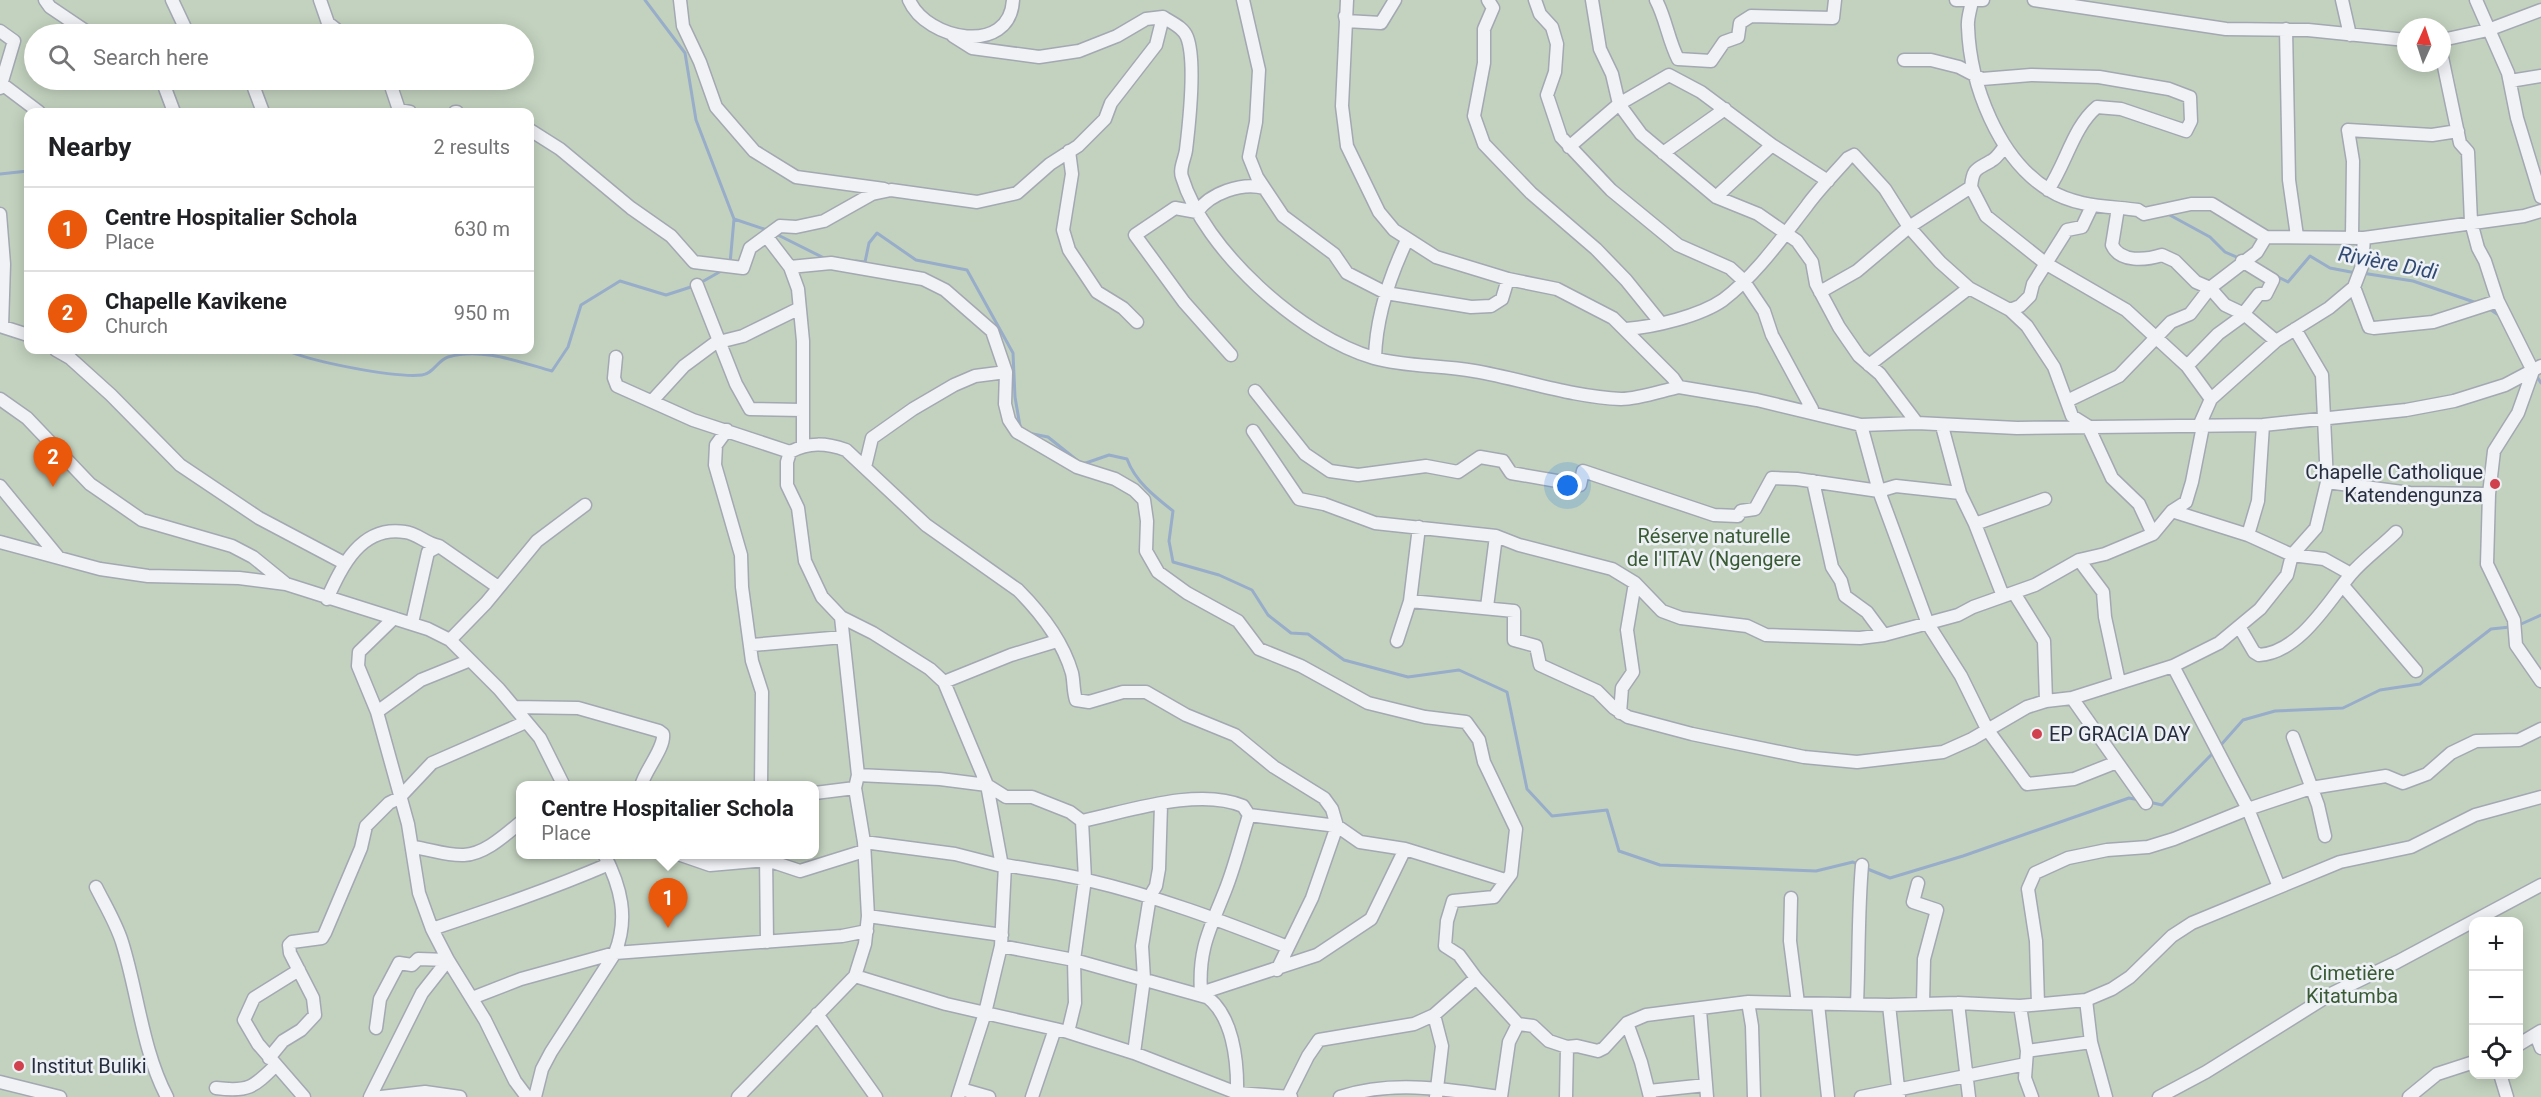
<!DOCTYPE html>
<html lang="en">
<head>
<meta charset="utf-8">
<style>
	:root { --surface:#fff; --page:#f2f2f2; --text:#202124; --muted:#757577; --line:#e0e0e0; --accent:#ea580c }
	body { margin:0; font-family:Roboto,sans-serif; background:var(--page); color:var(--text) }
	.controls { position:absolute; right:18px; bottom:18px; display:grid; overflow:hidden; border-radius:12px; box-shadow:0 3px 15px #0003 }
	.controls button { width:54px; height:54px; display:grid; place-items:center; padding:0; border:0; border-bottom:2px solid var(--line); background:var(--surface); color:var(--text); font:30px sans-serif }
	.compass { position:absolute; left:2397px; top:18px; width:54px; height:54px; border-radius:50%; background:var(--surface); box-shadow:0 3px 15px #0003; rotate:3deg }
	.you { position:absolute; left:1568px; top:486px; width:21px; height:21px; margin:-15px; border:4px solid #fff; border-radius:50%; background:#1a73e8; box-shadow:0 0 0 9px #1a73e833 }
	.badge { display:grid; place-items:center; width:39px; height:39px; border-radius:50%; background:var(--accent); color:#fff; font-size:20px; font-weight:700 }
	.pin { position:absolute; translate:-50% -50px; filter:drop-shadow(0 2px 3px #0008) }
	.pin::after { content:''; position:absolute; top:32px; width:21px; height:18px; background:inherit; clip-path:polygon(0 0,100% 0,50% 100%) }
	.popup { position:absolute; left:516px; top:781px; width:303px; height:78px; box-sizing:border-box; display:grid; place-content:center; border-radius:12px; background:var(--surface); filter:drop-shadow(0 2px 4px #0005); font-size:20px; white-space:nowrap; color:var(--muted) }
	.popup b { font-size:22px; color:var(--text) }
	.popup::after { content:''; position:absolute; left:50%; top:100%; margin-left:-12px; border:12px solid transparent; border-top-color:var(--surface) }
	.list { margin:0; padding:0; list-style:none }
	h2 { display:flex; justify-content:space-between; align-items:center; height:78px; margin:0; padding:0 24px; font-size:26px }
	h2 small { font-size:20px; font-weight:400; color:var(--muted) }
	.list li { display:grid; grid-template-columns:39px 1fr auto; gap:18px; align-items:center; box-sizing:border-box; height:84px; padding:0 24px; border-top:2px solid var(--line) }
	.list b { display:block; font-size:22px; white-space:nowrap }
	.list p { margin:0; font-size:20px; white-space:nowrap; color:var(--muted) }
	.list em { font-size:20px; font-style:normal; color:var(--muted) }
	.icon { flex:none; width:33px; height:33px; fill:none; stroke:currentColor; stroke-width:2; stroke-linecap:round; stroke-linejoin:round }
	.map { position:relative; flex:none; width:2541px; height:1097px; overflow:hidden }
	.search { position:absolute; background:var(--surface); box-shadow:0 3px 15px #0003; left:24px; top:24px; width:510px; height:66px; display:flex; align-items:center; gap:15px; box-sizing:border-box; padding:0 21px; border-radius:33px; color:var(--muted); font-size:22px }
	.panel { position:absolute; background:var(--surface); box-shadow:0 3px 15px #0003; left:24px; top:108px; width:510px; height:246px; border-radius:12px }
	.map>svg:first-child { display:block }
	.green { fill:#c3d2bf; fill-rule:evenodd }
	.lines { fill:none; stroke-linecap:round; stroke-linejoin:round }
	.stream { stroke:#98adc9; stroke-width:3 }
	.minor-casing { stroke:#a3a8b2; stroke-width:15 }
	.minor { stroke:#f1f2f6; stroke-width:12 }
	.poi-dot { fill:#d0404d; stroke:#edf0f5; stroke-width:2 }
	.labels { text-anchor:middle; dominant-baseline:central; stroke-width:5; stroke-linejoin:round; paint-order:stroke }
	.poi-label { font-size:20px; fill:#272e3f; stroke:#edf0f5; text-anchor:start }
	.park-label { font-size:20px; fill:#395b34; stroke:#edf0f5 }
	.water-label { font-size:21px; font-style:italic; fill:#314a73; stroke:#edf0f5 }
</style>
</head>
<body>
<div class="map">
<svg width="2541" height="1097" viewBox="0 0 2541 1097">
	<rect width="100%" height="100%" fill="#dee1e8"/>
	<path class="green" d="M0,0h2541v1097h-2541zM2406,27h36v36h-36zM34,34h490v46h-490zM28,112h502v238h-502zM521,786h294v68h-294zM2474,922h44v152h-44z"/>
	<g class="lines">
		<path class="stream" d="M645,0l40,53 11,67 38,99 -4,45
			M0,174l28,-3
			M2166,213l44,24 15,15 16,7
			M734,219l33,11
			M776,234l50,25
			M856,261l9,1 4,-19 8,-10 39,27 51,10 46,83 2,44 5,29
			M2362,273l51,8 64,22
			M2274,275l14,7 22,-26 20,12 26,5
			M700,283l23,-13
			M2488,308l12,8
			M286,350c26,12 109,28 136,25 11,-1 16,-15 26,-18 34,-10 71,5 104,14l16,-24 13,-42 39,-24 46,14 28,-9
			M2536,375l5,8
			M1028,433l20,4 30,24
			M1083,464l26,-9 18,4c8,22 27,37 46,52l-4,30 4,21 46,13 33,15 16,25 23,18 17,1 36,26 64,17 51,-7 48,22 20,97 25,27 55,-6 12,41 41,14 156,6 37,-9 6,3
			M2519,625l22,-10
			M2220,746l23,-26 32,-9 68,-3 37,-18 40,-6 71,-55 19,-2
			M2149,802l13,3 51,-52
			M1865,868l25,10 73,-22 166,-58 11,2"/>
		<g class="minor-casing">
			<path id="minor" d="M45,0l5,7 40,27
				M172,0l16,34
				M320,0l8,23 14,11
				M680,0l3,26 17,36 16,45 38,44 42,26 88,12
				M909,0c18,41 101,56 104,0
				M1243,0l16,70 -3,52 -7,35 8,20 26,39 51,38 13,19 39,20 85,14 20,-1 11,-7 6,-20 49,10 56,29 60,60 6,9 78,13 104,25 56,-2 100,5 246,-3 143,-15 48,-9 51,-16 36,-19
				M1347,0l-5,106 5,40 32,66 15,18 42,27 72,22
				M1488,0l5,8 -9,21v34l-10,53 10,28 47,49 65,56 30,31 34,42
				M1535,0l5,14 12,13 5,17 -2,28 -8,23 14,42 50,53 67,55 52,23 13,12 21,31 8,24 40,74 -8,1
				M1592,0l8,49 12,25 7,30 22,30 75,63 42,17 39,27 15,21 4,22 23,43 20,29 21,18 37,49
				M1656,0c10,19 12,39 22,59l33,2 13,-19 14,-5 2,-14 11,-7 82,2 2,-18
				M1956,0h27
				M1972,0c-1,9 -5,18 -4,27 2,57 30,132 81,163 27,17 59,16 89,20l6,4 47,-10h21l54,33 98,1 160,-22 17,-5
				M2034,0l192,29 82,1 98,10
				M2342,0l8,35
				M2476,0l32,73 9,45 24,79
				M1345,16l1,5 35,2 14,-23
				M2286,29l3,151 8,56
				M0,31l14,10 -14,47
				M953,36l19,12 67,9 40,-6 38,-15 29,-17 17,-2
				M2442,40l46,-10 53,-20
				M2442,57l18,86 8,9 3,70 7,26 7,13 13,40 35,70 -15,42 -24,38 -5,43 -2,70 27,56 2,25 25,36
				M1904,60h27l28,7 23,12 49,-4 68,2 70,12 21,8 1,24 -5,10 -65,-22 -24,-2c-24,20 -31,57 -49,83
				M162,80l12,32
				M251,80l12,32
				M389,80l10,30 11,2
				M2510,81l31,-5
				M2,84l37,28
				M455,112h2
				M530,130l30,19 71,59 40,28 23,26 49,6 7,-20 30,-22 16,1 28,-6 48,-27 19,-4 86,12 40,-9 33,-29 28,-18 27,-27 6,-16 45,-58 7,-28c9,6 20,10 24,20 9,23 2,88 -1,113 -1,8 -7,19 -4,27 22,73 119,160 192,181 32,9 67,7 100,13 48,8 97,26 147,28 18,0 40,-8 58,-12
				M1569,147l50,-43 50,-29 32,17 71,53 56,36
				M1069,151l3,23 -9,56 6,20 28,42 26,16 14,14
				M1663,153l62,-44
				M1971,187c2,-19 5,-17 20,-26 6,-3 10,-10 14,-15
				M1716,197l56,-52
				M2118,208l-6,37c8,18 34,15 50,10l13,6 21,21 14,6 15,17 19,9 32,27
				M0,214l4,50 -2,62
				M2352,236l1,-75 -5,-31 84,5 26,-4
				M767,237l23,30 8,22 5,52v104
				M790,267l41,-4 92,16 22,11 47,41 14,41 -1,32 4,16 8,12 60,35 38,12 19,11 10,10 3,21 -1,30 12,21 29,21 51,28 21,28 42,17 67,37 57,14 41,5 13,18 5,22 32,67 -5,45 -17,23 -41,4 -6,20 -2,25 14,9 17,23 42,46 15,2 16,15 18,6 10,-1 21,5 6,-3 23,-25 19,-8 102,-13 141,3 69,-2 62,3 66,-6 26,-11 18,-12 42,-41 20,-13 148,-61 71,-15 64,-32 66,-18
				M697,285l39,99 14,25 52,1
				M2354,287l15,40 5,1 59,-6 65,-21
				M1820,292l37,-21 52,-44 62,-40 15,29 59,47 81,47 61,56 24,33
				M2010,310l10,-4 10,-10 3,-12 34,-54 15,-3 10,-21
				M0,326l28,9
				M1626,329c28,-2 74,-13 97,-29 33,-25 58,-61 83,-93 12,-17 28,-33 42,-49l6,-3 31,34 24,38 31,35 29,26 41,22 17,16 27,41 18,49 16,10 24,52 27,26 14,30
				M56,350l14,8 41,37 69,70 79,53 85,45
				M1231,355l-47,-53 -49,-67 40,-27 22,4c13,-19 45,-30 67,-24
				M616,357l-2,21 3,8 76,34 97,32
				M1375,358c1,-41 14,-80 32,-118
				M1869,365l100,-77
				M2187,366l31,-32 22,-16 19,-24h7l7,-14 -31,-19
				M1255,391l50,63 25,17 28,4 68,-9 32,6 22,-15 23,4 8,12 69,12 3,-14 131,44 24,1 3,-5 14,-2 17,-31 25,1 82,12 17,-5 64,7
				M0,399l27,19 63,66 52,36 90,26 21,11 32,26
				M652,401l32,-35 31,-23 28,-7 55,-27
				M2067,401l52,-25 52,-54 19,-8 20,-26 47,-36 9,-15
				M1861,425l18,66 49,133 33,52 26,53 40,55 47,-5 43,-17 -45,-64
				M1942,426l18,67 15,31 28,72
				M2199,426l12,-27 65,-58 53,-33 25,-21 8,-21 2,-28
				M727,430l-11,15 -1,20 26,90 1,32 10,74 10,31 -1,94
				M1253,431l46,68 25,5 51,19 121,13 23,9 93,24 23,14 27,28 19,7 66,8 19,9 94,3 24,-3 74,-20 15,-8 62,-22 44,-25 26,-6 48,-20 19,-23 14,-9 6,-20 11,-56
				M865,467l7,-29 41,-29 41,-24 21,-9 31,-4
				M1813,481l19,86 9,14 4,15 22,16 17,23
				M2327,482l83,11 79,1
				M0,486l59,72
				M2172,511l76,24 44,20 32,4 27,15
				M1975,524l70,-25
				M2248,535l10,-34 5,-76
				M0,542l100,27 48,7 91,2 47,6 142,45 22,11 49,49 41,49 24,48
				M2079,560l24,32 2,25 14,65
				M2344,587l72,84
				M2014,593l30,48 2,60
				M327,599c15,-33 34,-74 78,-67 12,1 21,12 34,14
				M1410,601l104,10v29l22,6 4,19 57,26 17,17 14,9 64,17 112,23 53,5 86,-10 29,-13 55,-32 19,-6 26,-3 101,-32 46,-23 41,-34 27,-34 5,-20 24,-27 11,-46 -5,-107 -27,-46
				M1487,607l9,-71
				M841,617l32,16 57,36 14,13 43,103 15,81 3,-1 -4,81 -16,67 -27,84
				M394,618l-35,34 -1,14 19,46 31,112 11,69 13,36 16,31 37,60 30,61 12,16
				M412,623l16,-71 11,-6 59,41
				M2240,628l14,24 5,3c40,-2 70,-54 92,-81 13,-15 31,-28 45,-42
				M450,640l36,-37 51,-62 48,-36
				M1397,641l13,-40 9,-74
				M752,645l91,-8
				M2173,666l75,143 31,78
				M944,682l67,-27 46,-14
				M514,707l64,1 81,23 4,3c2,14 -18,36 -22,52
				M377,712l44,-32 47,-19
				M1620,713l2,-25 11,-16 -6,-42 8,-47
				M2293,737l25,68 7,31
				M2117,762l29,41
				M858,775l82,4 47,6 19,12h26l38,15 12,9c47,-10 117,-34 161,-15l6,9c-8,25 -14,51 -24,76 -15,38 -27,58 -24,102 33,18 37,70 36,104
				M815,793l40,-5
				M1249,815l88,11 23,16 45,7 100,31
				M864,842l91,12 47,12
				M413,847c16,2 35,9 51,8 21,-1 41,-20 57,-33
				M678,854l32,11 57,-5 33,11 64,-20
				M766,854l1,88
				M1005,865c27,5 55,8 82,15 69,16 135,41 201,67
				M1918,883l-5,19 24,8 -13,49 -1,45
				M96,887c9,18 20,36 26,55 16,51 20,107 45,155
				M1791,898l-1,43 8,62
				M868,916l134,19
				M432,929c60,-20 119,-40 177,-65
				M1001,946l73,14 132,37
				M299,970l-45,28 -10,22 14,24 46,53
				M855,976l91,28 122,28 66,21 103,40 54,4
				M1201,993l116,-38 54,-36 34,-70
				M472,998l49,-19 94,-26 227,-17 25,-5
				M2086,1000l5,42 15,55
				M1748,1002l4,24 2,71
				M1958,1003l11,94
				M1818,1004l10,93
				M1857,1004c2,-47 1,-93 5,-139
				M2038,1004l-2,-63 -8,-52 7,-16 33,-15 39,-8 41,-3 26,-8 74,-30 63,-21 75,-12 17,7 24,-9 24,-21 25,-12 43,-1 22,-11
				M1889,1005l10,92
				M2020,1006l7,45 -2,27 7,19
				M1700,1010l7,87
				M817,1014l59,83
				M1434,1015l8,31 -6,51
				M1627,1023l14,39 9,35
				M376,1028l4,-29 19,-36 13,2 6,-6 30,1
				M1068,1032l7,-29 -1,-43 11,-81 -3,-58
				M2536,1035l5,13
				M2518,1045l23,-14
				M2027,1051l64,-9
				M1134,1053l10,-74 -2,-33 8,-50 6,-10 3,-17 2,-64
				M269,1058l14,-17 18,-11 14,-15 -2,-17 -23,-45 -1,-8 3,-3 30,-4 3,-5 36,-85 5,-22 23,-23 10,-5 33,-35 94,-41
				M2500,1074l7,23
				M0,1082l60,15
				M216,1088c32,4 37,0 60,-23
				M961,1089l28,8
				M1649,1091l57,-6
				M1288,1096l20,-40 11,-16 95,-16 20,-9 42,-37
				M370,1097l52,-104 26,-33
				M381,1097l44,-5 35,5
				M535,1097l7,-28 9,-17 64,-99c14,-35 6,-66 -11,-99
				M738,1097l117,-121 10,-32 3,-28 -4,-74 -9,-54 3,-13 -17,-158 -19,-20 -17,-36 -7,-53 -11,-23v-23l3,-10c19,-10 36,-9 56,-2l80,75 92,65c22,22 45,52 54,83 2,9 1,18 4,27l13,2 34,-10h23l40,23 49,20 39,32 50,31 8,11 5,17 -25,72 -35,72
				M1032,1097l23,-68
				M1340,1097c52,-17 105,-8 159,0
				M1501,1097l8,-55 9,-18
				M1566,1097l1,-50
				M1861,1097l165,-33
				M2159,1097l47,-25 125,-78 66,-32 144,-77
				M2409,1097l28,-23 37,-12"/>
		</g>
		<use href="#minor" class="minor"/>
	</g>
	<g class="poi-dot">
		<circle cx="2495" cy="484" r="6"/>
		<circle cx="2037" cy="734" r="6"/>
		<circle cx="19" cy="1066" r="6"/>
	</g>
	<g class="labels">
		<g class="poi-label">
			<text x="2483" y="472" text-anchor="end">Chapelle Catholique<tspan x="2483" dy="23">Katendengunza</tspan></text>
			<text x="2049" y="734">EP GRACIA DAY</text>
			<text x="31" y="1066">Institut Buliki</text>
		</g>
		<g class="park-label">
			<text x="1714" y="536">Réserve naturelle<tspan x="1714" dy="23">de l'ITAV (Ngengere</tspan></text>
			<text x="2352" y="973">Cimetière<tspan x="2352" dy="23">Kitatumba</tspan></text>
		</g>
		<g class="water-label">
			<text transform="translate(2388 263) rotate(11)">Rivière Didi</text>
		</g>
	</g>
</svg>
<div class="controls">
<button>+</button>
<button>−</button>
<button><svg class="icon" aria-label="locate" viewBox="0 0 24 24"><circle cx="12" cy="12" r="6"/><path d="M12 2v4M12 18v4M2 12h4M18 12h4"/></svg></button>
</div>
<svg class="compass" viewBox="-18 -18 36 36"><path d="M0-13l5 13h-10z" fill="#e53935"/><path d="M0 13l5-13h-10z" fill="#757577"/></svg>
<div class="you"></div>
<div class="pin badge" style="left:668px;top:928px">1</div>
<div class="popup"><b>Centre Hospitalier Schola</b>Place</div>
<div class="pin badge" style="left:53px;top:487px">2</div>
<div class="search"><svg class="icon" aria-label="search" viewBox="0 0 24 24"><circle cx="10" cy="10" r="6"/><path d="M15 15l6 6"/></svg>Search here</div>
<section class="panel">
<h2>Nearby<small>2 results</small></h2>
<ul class="list">
<li><span class="badge">1</span><div><b>Centre Hospitalier Schola</b><p>Place</p></div><em>630 m</em></li>
<li><span class="badge">2</span><div><b>Chapelle Kavikene</b><p>Church</p></div><em>950 m</em></li>
</ul>
</section>
</div>
</body>
</html>
